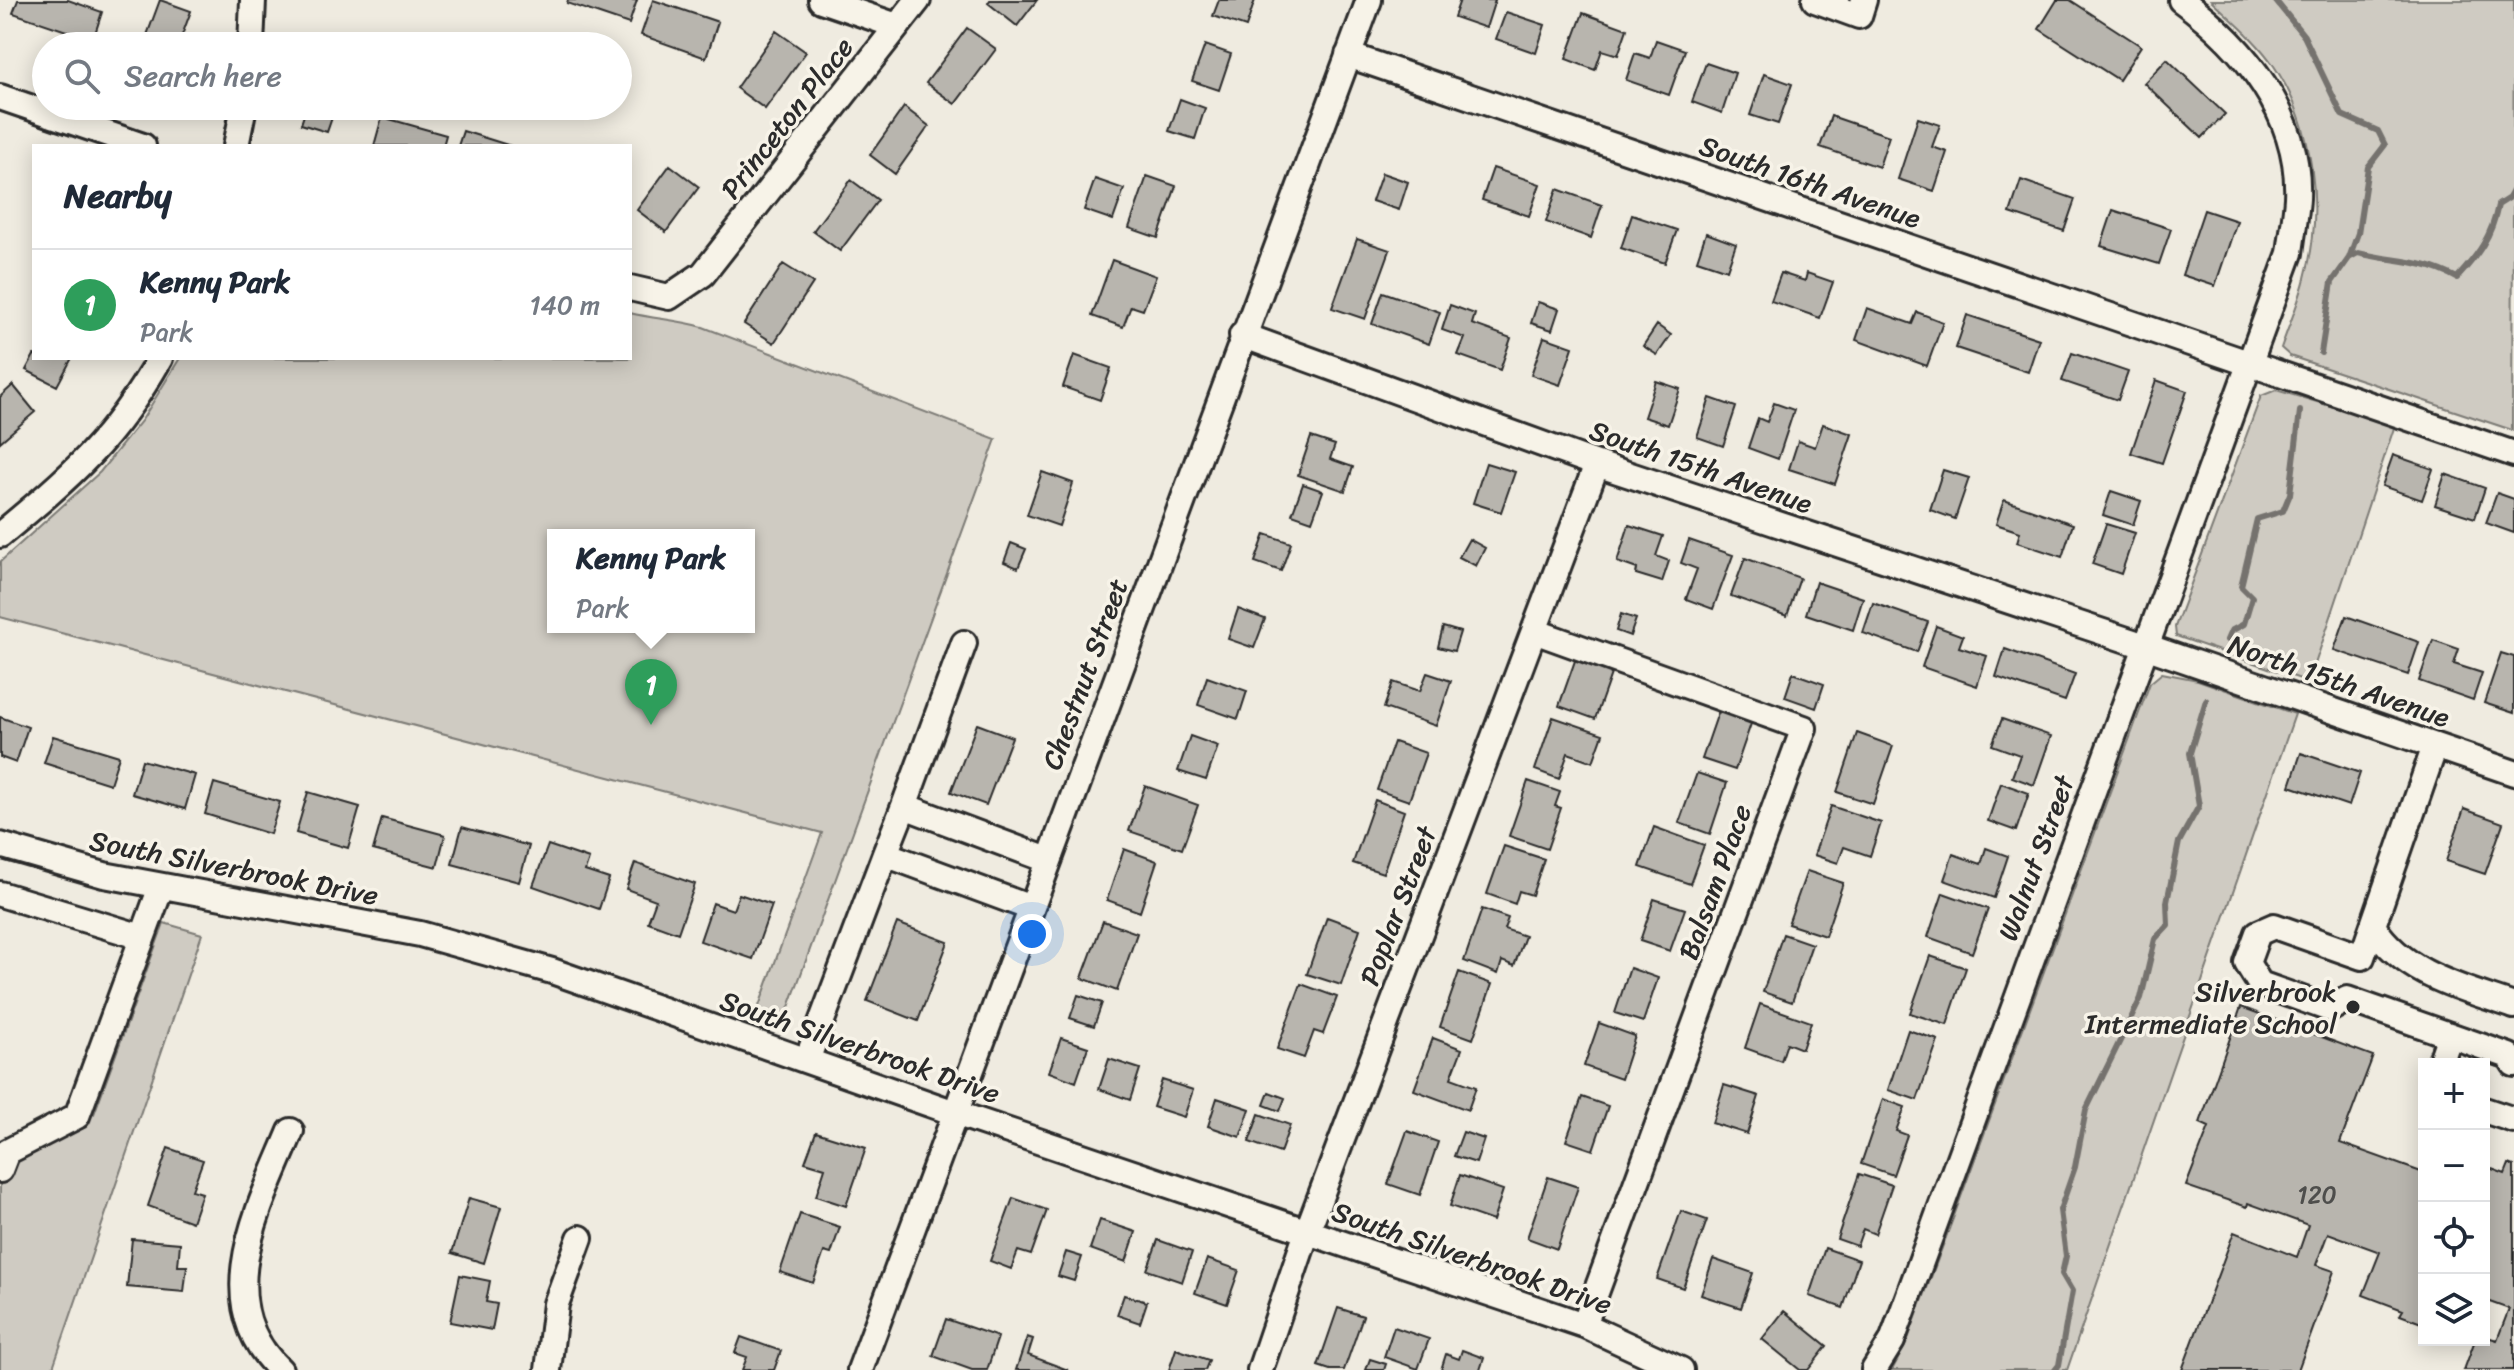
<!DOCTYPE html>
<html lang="en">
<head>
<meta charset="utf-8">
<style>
	:root { --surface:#fff; --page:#f6f6f7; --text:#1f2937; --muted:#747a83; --line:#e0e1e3; --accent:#2b2b2b }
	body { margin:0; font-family:Sriracha,sans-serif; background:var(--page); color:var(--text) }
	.controls { position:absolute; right:24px; bottom:24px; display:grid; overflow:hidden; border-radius:0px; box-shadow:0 4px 20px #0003 }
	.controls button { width:72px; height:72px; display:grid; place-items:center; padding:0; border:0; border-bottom:2px solid var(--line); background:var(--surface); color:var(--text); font:40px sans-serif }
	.you { position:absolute; left:1032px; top:934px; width:28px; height:28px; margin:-20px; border:6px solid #fff; border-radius:50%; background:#1a73e8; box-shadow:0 0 0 12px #1a73e833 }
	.badge { display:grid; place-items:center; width:52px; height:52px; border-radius:50%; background:var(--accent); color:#fff; font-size:26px; font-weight:700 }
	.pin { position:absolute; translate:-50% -66px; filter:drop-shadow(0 2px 4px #0008) }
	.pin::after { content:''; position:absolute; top:42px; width:28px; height:24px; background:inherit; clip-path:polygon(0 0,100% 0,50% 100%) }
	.popup { position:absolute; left:547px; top:529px; width:208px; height:104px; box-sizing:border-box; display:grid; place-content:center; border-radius:0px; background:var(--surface); filter:drop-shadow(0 2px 6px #0005); font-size:26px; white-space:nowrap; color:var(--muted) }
	.popup b { font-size:30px; color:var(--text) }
	.popup::after { content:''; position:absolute; left:50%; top:100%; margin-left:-16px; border:16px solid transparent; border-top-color:var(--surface) }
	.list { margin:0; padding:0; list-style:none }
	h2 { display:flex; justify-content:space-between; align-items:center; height:104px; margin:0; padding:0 32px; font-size:34px }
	h2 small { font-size:26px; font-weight:400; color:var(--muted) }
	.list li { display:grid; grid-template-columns:52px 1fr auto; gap:24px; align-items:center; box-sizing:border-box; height:112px; padding:0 32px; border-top:2px solid var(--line) }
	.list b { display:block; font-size:30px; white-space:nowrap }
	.list p { margin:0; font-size:26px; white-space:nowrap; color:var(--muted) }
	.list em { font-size:26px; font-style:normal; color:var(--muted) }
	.icon { flex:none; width:44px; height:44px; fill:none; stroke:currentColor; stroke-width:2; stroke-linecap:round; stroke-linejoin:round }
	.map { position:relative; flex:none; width:2514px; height:1370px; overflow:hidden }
	.search { position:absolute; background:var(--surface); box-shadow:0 4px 20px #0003; left:32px; top:32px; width:600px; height:88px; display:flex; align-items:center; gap:20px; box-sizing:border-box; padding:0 28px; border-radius:44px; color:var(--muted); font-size:30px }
	.panel { position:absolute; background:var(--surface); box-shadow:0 4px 20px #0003; left:32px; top:144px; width:600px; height:216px; border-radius:0px }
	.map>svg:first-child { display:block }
	.green { fill:#cfcbc2; stroke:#7d7b76; stroke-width:2; fill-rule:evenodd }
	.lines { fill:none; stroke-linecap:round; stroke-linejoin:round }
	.stream { stroke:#74726e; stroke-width:6 }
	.building { fill:#b8b5ae; stroke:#2b2b2b; stroke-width:2 }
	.minor-casing { stroke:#2b2b2b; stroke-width:30 }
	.minor { stroke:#f7f3e8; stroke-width:24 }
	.poi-dot { fill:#2b2b2b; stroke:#f7f3e8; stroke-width:3 }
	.labels { text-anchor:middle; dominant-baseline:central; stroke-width:7; stroke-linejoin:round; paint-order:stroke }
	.number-label { font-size:24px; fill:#4e4e4c }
	.street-label { font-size:28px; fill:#2b2b2b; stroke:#f7f3e8 }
	.poi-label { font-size:28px; fill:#2b2b2b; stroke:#f7f3e8; text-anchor:end }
</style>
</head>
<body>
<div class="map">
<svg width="2514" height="1370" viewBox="0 0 2514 1370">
	<rect width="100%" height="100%" fill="#efebe0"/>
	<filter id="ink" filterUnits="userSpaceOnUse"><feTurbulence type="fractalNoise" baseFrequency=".0125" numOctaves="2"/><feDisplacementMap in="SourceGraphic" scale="16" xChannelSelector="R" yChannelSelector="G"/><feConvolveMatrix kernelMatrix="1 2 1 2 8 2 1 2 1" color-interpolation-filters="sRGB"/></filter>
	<g filter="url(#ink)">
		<path class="green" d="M2211,0h303l-2,430 -222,-74 -9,-8c8,-23 18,-46 24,-70 19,-68 9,-153 -31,-212 -17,-25 -41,-45 -63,-66z
			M630,313c25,6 48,7 73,14l293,112 -215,590 -27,-9 68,-187 -822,-216v-55l100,-90 42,-52 38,-62h450zM553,535h196v92h-196z
			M2276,390l119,35 -86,257 -133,-46 -1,-9 86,-231z
			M2162,673l36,7 97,34 -228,656h-175l14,-26 48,-128 196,-533z
			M164,923l38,11 -150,436h-52v-186l12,-29 82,-41z"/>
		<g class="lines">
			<path class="stream" d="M2275,0l29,36 38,79 36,16 7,14 -17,22 -10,66 -9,25 -17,24 -11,71
				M2349,258l9,-5c37,9 64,6 99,25 21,-23 35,-42 41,-73l11,-7 5,-9
				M2227,640l4,-9 13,-7 8,-27 -11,-11 16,-67 26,-8 7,-17 10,-83
				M2055,1370l4,-5 13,-74 -10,-17 4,-18 -6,-46 15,-43 11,-57 55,-112 14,-59 13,-14 -1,-23 12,-60 20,-36 -9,-53 16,-53"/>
		</g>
		<path class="building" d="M18,0h50l34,12 -9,28 -80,-27z
			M160,0l31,11 -10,27 16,8h-54z
			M568,0h69l-8,24 -62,-21z
			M653,0l65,22 -12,36 -65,-23z
			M990,0h47l-20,26 -29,-23z
			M1219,0h36l-9,27 -33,-11z
			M1460,0h35l-9,28 -32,-11z
			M2057,0h13l71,46 -22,34 -80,-51z
			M1506,12l39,13 -9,28 -40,-14z
			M1583,13l44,16 -9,26 -16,-5 -7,20 -29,-11z
			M967,28l29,21 -41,55 -29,-21z
			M776,31l30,21 -41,57 -29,-21z
			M330,35l33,11h-37z
			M1656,40l29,10 -16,45 -43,-15 9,-27 15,5z
			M1205,45l26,9 -12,36 -27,-9z
			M2167,59l58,55 -23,24 -58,-55z
			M1706,63l29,10 -13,40 -30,-11z
			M1764,74l28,10 -14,40 -28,-9z
			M1180,99l25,9 -10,31 -26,-8z
			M307,106h29l-9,26 -26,-8z
			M904,107l25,19 -34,48 -25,-19z
			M1831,116l58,20 -10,31 -59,-20z
			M382,117l64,18 -3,11h-69z
			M1918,118l22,7 -8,22 15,5 -13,39 -36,-12z
			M463,131l48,15h-53z
			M670,165l29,22 -33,45 -29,-22z
			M1493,168l47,16 -11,32 -47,-16z
			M1382,173l26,9 -9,28 -27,-9z
			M1147,176l29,10 -18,52 -29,-10z
			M1095,179l29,10 -11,31 -29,-10z
			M851,180l27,20 -38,51 -27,-20z
			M2021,180l54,19 -11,32 -54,-18z
			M1557,189l45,16 -11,33 -45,-16z
			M2113,210l58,19 -12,35 -58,-18z
			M2204,210l33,11 -22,65 -33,-11z
			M1632,215l45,15 -12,33 -44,-15z
			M1706,233l30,11 -9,26 -30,-10z
			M1357,239l33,11 -25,69 -33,-11z
			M1112,260l44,16 -13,34 -12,-4 -8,21 -31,-11z
			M783,264l30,19 -39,60 -30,-19z
			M1781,273l24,8 2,-8 26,9 -13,36 -49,-17z
			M1383,292l57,20 -11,32 -57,-20z
			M1538,302l21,7 -7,21 -21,-7z
			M1450,305l25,9 -3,10 39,14 -11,32 -42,-15 7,-17 -23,-8z
			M1867,308l45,16 5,-12 26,10 -16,44 -71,-26z
			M1967,315l72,24 -11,33 -72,-24z
			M1657,325l14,10 -14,20 -14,-9z
			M1544,337l29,10 -13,38 -29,-10z
			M2072,353l56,19 -10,28 -56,-19z
			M34,355l38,3 -15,28 -31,-16z
			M1074,355l37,13 -11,32 -37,-13z
			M2156,380l31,11 -25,72 -31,-10z
			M1656,381l24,8 -12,36 -24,-8z
			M13,385l22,27 -35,30v-45z
			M1710,398l26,9 -13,39 -26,-9z
			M1774,403l20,7 -16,49 -30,-11 10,-30 9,4z
			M1823,424l29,10 -17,50 -46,-15 9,-28 17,6z
			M1311,437l24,8 -5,14 23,8 -8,24 -47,-16z
			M2393,455l40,14 -11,31 -40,-14z
			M1486,463l29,9 -14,40 -28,-9z
			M1943,470l26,8 -14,41 -25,-9z
			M1042,472l31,11 -14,43 -32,-11z
			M2445,474l40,14 -10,30 -40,-13z
			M1303,484l20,7 -11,30 -20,-7z
			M2111,491l30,10 -8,24 -30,-10z
			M2497,493l17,6v34l-28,-10z
			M2004,500l69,24 -11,33 -45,-15 3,-10 -24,-8z
			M2106,524l29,9 -14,41 -29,-10z
			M1629,525l34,11 -7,20 13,5 -7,21 -26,-8 1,-5 -20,-7z
			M1265,534l26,9 -10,28 -26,-9z
			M1469,539l16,9 -9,18 -17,-9z
			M1689,540l44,15 -20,54 -27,-10 11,-30 -16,-6z
			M1011,543l15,6 -8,19 -14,-6z
			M1745,558l55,20 -13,38 -56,-20z
			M1816,582l47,16 -10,32 -47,-16z
			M1873,603l55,19 -11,30 -54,-19z
			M1238,609l27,10 -11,29 -26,-9z
			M1621,614l15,5 -6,17 -14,-5z
			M2346,616l73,26 -11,33 -74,-25z
			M1936,626l27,10 -4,11 28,9 -10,30 -55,-19z
			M1443,627l17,5 -6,19 -16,-4z
			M2433,640l26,9 -5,15 28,9 -9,27 -54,-19z
			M2005,649l70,25 -10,27 -69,-24z
			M2501,653l13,4v56l-30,-10z
			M1577,655l36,13 -18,51 -36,-13z
			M1427,673l24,8 -15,45 -52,-18 9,-26 27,9z
			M1793,673l31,11 -8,24 -31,-11z
			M1207,677l40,14 -9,28 -40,-14z
			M1720,707l33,11 -18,52 -33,-11z
			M0,717l28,10 -12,36 -16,-6z
			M1553,717l50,17 -10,28 -25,-9 -9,26 -24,-9z
			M2002,719l49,17 -17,49 -22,-8 8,-22 -28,-10z
			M977,724l35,13 -26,68 -35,-13z
			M1857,733l36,13 -20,58 -36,-12z
			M53,736l66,20 -9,28 -66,-21z
			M1190,736l28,10 -12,34 -28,-9z
			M1394,742l32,11 -17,48 -32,-11z
			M2301,753l59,20 -11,33 -59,-20z
			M142,760l53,15 -10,34 -53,-15z
			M1697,773l30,10 -17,51 -31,-11z
			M1528,781l32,11 -5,14 6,2 -14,41 -38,-13z
			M214,783l66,19 -10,32 -65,-20z
			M2001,783l28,10 -13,38 -28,-10z
			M1145,786l53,19 -16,44 -53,-18z
			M308,792l52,15 -12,41 -52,-15z
			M1375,800l29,11 -21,62 -30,-10z
			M1831,806l50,17 -11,33 -26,-9 -6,16 -24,-8z
			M2464,809l39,14 -18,51 -39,-13z
			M382,818l63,17 -8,32 -64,-17z
			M462,827l67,19 -10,36 -67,-18z
			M1654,827l50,18 -14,39 -50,-17z
			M548,845l41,14 -4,12 24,8 -10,30 -66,-23z
			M1504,846l40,13 -12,36 -13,-4 -4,13 -28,-10z
			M1986,848l22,8 -14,42 -50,-18 9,-26 28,10z
			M1124,849l33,12 -17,51 -33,-12z
			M635,863l60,21 -17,49 -30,-11 8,-22 -30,-11z
			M1807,871l36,12 -18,53 -37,-12z
			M1943,893l45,16 -16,44 -44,-16z
			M739,894l33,11 -19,54 -53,-18 13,-38 20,7z
			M1654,899l31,10 -15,42 -30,-10z
			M1482,909l26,9 -4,11 21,7 -11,30 -12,-5 -4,13 -34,-13z
			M1327,917l33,12 -19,56 -34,-11z
			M1103,921l34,12 -20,58 -35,-13z
			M897,923l51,19 -30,79 -51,-20z
			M1783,934l29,10 -20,58 -29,-10z
			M1930,956l36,12 -19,57 -37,-12z
			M1630,968l28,10 -15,44 -28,-9z
			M1459,972l33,12 -19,55 -33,-12z
			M1301,984l36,13 -14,37 -9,-3 -10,27 -27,-9z
			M1078,995l24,8 -8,23 -24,-8z
			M1760,1004l51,18 -9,27 -15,-6 -6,18 -36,-13z
			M2241,1007l132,49 -33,87 84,30v151l-24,-9 3,-5 -40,-15 17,-43 -52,-19 -12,32 18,6 -36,99h-116l52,-138 63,25 11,-32 -60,-22 -1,4 -61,-21 23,-59 -9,-4z
			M1599,1023l36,13 -14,43 -37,-13z
			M1908,1030l30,10 -21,60 -29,-10z
			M1061,1038l27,9 -12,35 -27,-10z
			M1433,1038l29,11 -11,29 25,9 -8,23 -54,-20z
			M1109,1059l31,10 -10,31 -31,-11z
			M1162,1080l31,10 -9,27 -31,-10z
			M1724,1085l35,11 -12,38 -35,-11z
			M1269,1092l16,6 -5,13 -16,-6z
			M1582,1097l26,9 -15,44 -27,-9z
			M1217,1098l33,11 -10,28 -32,-11z
			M1883,1099l22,8 -9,24 11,4 -14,40 -32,-11z
			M1259,1114l31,11 -10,28 -31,-11z
			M1407,1131l31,11 -18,53 -32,-11z
			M816,1132l50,16 -20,58 -30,-10 9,-28 -20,-6z
			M1463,1132l21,7 -8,24 -22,-7z
			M168,1148l35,12 -11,30 10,3 -10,29 -44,-16z
			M2509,1164l5,2v204h-50l11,-30h9v-4l13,4 12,-31 -25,-9v-134l21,8z
			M1859,1174l33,11 -17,49 -12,-5 -6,17 -20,-7z
			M1460,1175l43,15 -10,31 -43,-15z
			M1548,1177l30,10 -21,62 -30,-11z
			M469,1198l32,9 -17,56 -32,-10z
			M1013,1198l34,12 -16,45 -13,-4 -7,18 -21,-8z
			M1681,1211l26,9 -24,68 -26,-9z
			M800,1214l40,13 -9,27 -7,-2 -11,31 -33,-11z
			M1100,1220l36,12 -10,30 -36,-13z
			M132,1239l48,4 -2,23h9l-3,26 -57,-5z
			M1158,1240l34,12 -10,30 -35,-12z
			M1825,1248l34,12 -16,48 -34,-12z
			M1066,1252l16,5 -8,24 -16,-5z
			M1207,1259l32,11 -12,34 -32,-11z
			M1713,1259l40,14 -12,35 -40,-13z
			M460,1275l30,6 -4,21 11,2 -5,26 -42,-8z
			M1124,1295l23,7 -7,21 -23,-8z
			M1338,1308l25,8 -19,54h-14l-12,-4z
			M1784,1311l43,35 -19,24h-8l-38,-31z
			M946,1319l52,18 -11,33h-15l-39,-14z
			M1394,1327l35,12 -11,30 -34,-12z
			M741,1337l40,14 -7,19h-32l5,-13 -12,-4z
			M1027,1337l6,2 -5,16 40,15h-52z
			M1176,1349l33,11 -4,10h-36z
			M1462,1350l22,8 -4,12h-39l5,-16 13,5z
			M1370,1359l16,5 -2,6h-18z"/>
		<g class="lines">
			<g class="minor-casing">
				<path id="minor" d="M821,0l76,26
					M1815,0l44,16 5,-16
					M251,46l2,-46
					M1348,55l1166,399
					M0,97l143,49
					M236,146l8,-40
					M630,288l39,9 34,-23 215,-274
					M1242,335l355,129 548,182 369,127
					M0,535c72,-60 113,-94 160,-177
					M1534,631l270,97 -220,597
					M964,643l-60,163 144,54
					M2435,746l-73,211 -88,-31 -16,7 -11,30 13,21 70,25 17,-10 162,57 5,8
					M0,845l104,30 316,59 132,37 403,142 629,212 97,45
					M885,854l19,-48
					M0,894l142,43
					M2373,926c31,49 90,62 141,80
					M807,1060l78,-206 146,54
					M2440,1064l10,-29
					M2484,1110l30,10
					M0,1170l7,-18 70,-36 84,-229
					M280,1370c-73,-68 -20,-164 11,-239
					M548,1370l8,-66 24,-66
					M860,1370l509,-1370
					M1260,1370l47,-138 290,-768
					M1874,1370l18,-29 398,-1088c2,-18 6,-37 7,-55 4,-83 -53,-152 -116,-198"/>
			</g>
			<use href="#minor" class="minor"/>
		</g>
	</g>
	<circle class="poi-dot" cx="2353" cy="1007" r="8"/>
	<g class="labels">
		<g class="number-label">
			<text x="2317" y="1195">120</text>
		</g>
		<g class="street-label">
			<text transform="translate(787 118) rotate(-52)">Princeton Place</text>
			<text transform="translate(1810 182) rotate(19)">South 16th Avenue</text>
			<text transform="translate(1701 467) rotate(19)">South 15th Avenue</text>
			<text transform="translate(1085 674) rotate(-70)">Chestnut Street</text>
			<text transform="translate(2339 681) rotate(19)">North 15th Avenue</text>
			<text transform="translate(2036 858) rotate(-70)">Walnut Street</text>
			<text transform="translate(234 868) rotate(11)">South Silverbrook Drive</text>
			<text transform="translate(1715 882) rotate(-70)">Balsam Place</text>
			<text transform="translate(1398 906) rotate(-69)">Poplar Street</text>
			<text transform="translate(860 1047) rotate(19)">South Silverbrook Drive</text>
			<text transform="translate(1472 1258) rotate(19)">South Silverbrook Drive</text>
		</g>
		<g class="poi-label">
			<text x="2337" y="991">Silverbrook<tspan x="2337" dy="32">Intermediate School</tspan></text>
		</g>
	</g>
</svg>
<div class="controls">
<button>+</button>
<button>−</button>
<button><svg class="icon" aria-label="locate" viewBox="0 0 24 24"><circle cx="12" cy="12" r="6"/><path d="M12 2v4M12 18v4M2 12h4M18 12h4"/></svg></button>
<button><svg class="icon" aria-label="layers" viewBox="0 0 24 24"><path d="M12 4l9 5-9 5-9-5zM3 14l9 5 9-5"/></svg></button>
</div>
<div class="you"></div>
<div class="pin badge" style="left:651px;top:725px;background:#2e9e5b">1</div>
<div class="popup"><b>Kenny Park</b>Park</div>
<div class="search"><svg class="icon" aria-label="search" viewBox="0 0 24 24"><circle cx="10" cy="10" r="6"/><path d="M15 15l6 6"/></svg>Search here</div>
<section class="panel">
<h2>Nearby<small></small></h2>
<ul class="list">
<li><span class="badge" style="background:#2e9e5b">1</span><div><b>Kenny Park</b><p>Park</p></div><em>140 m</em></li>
</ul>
</section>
</div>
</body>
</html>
